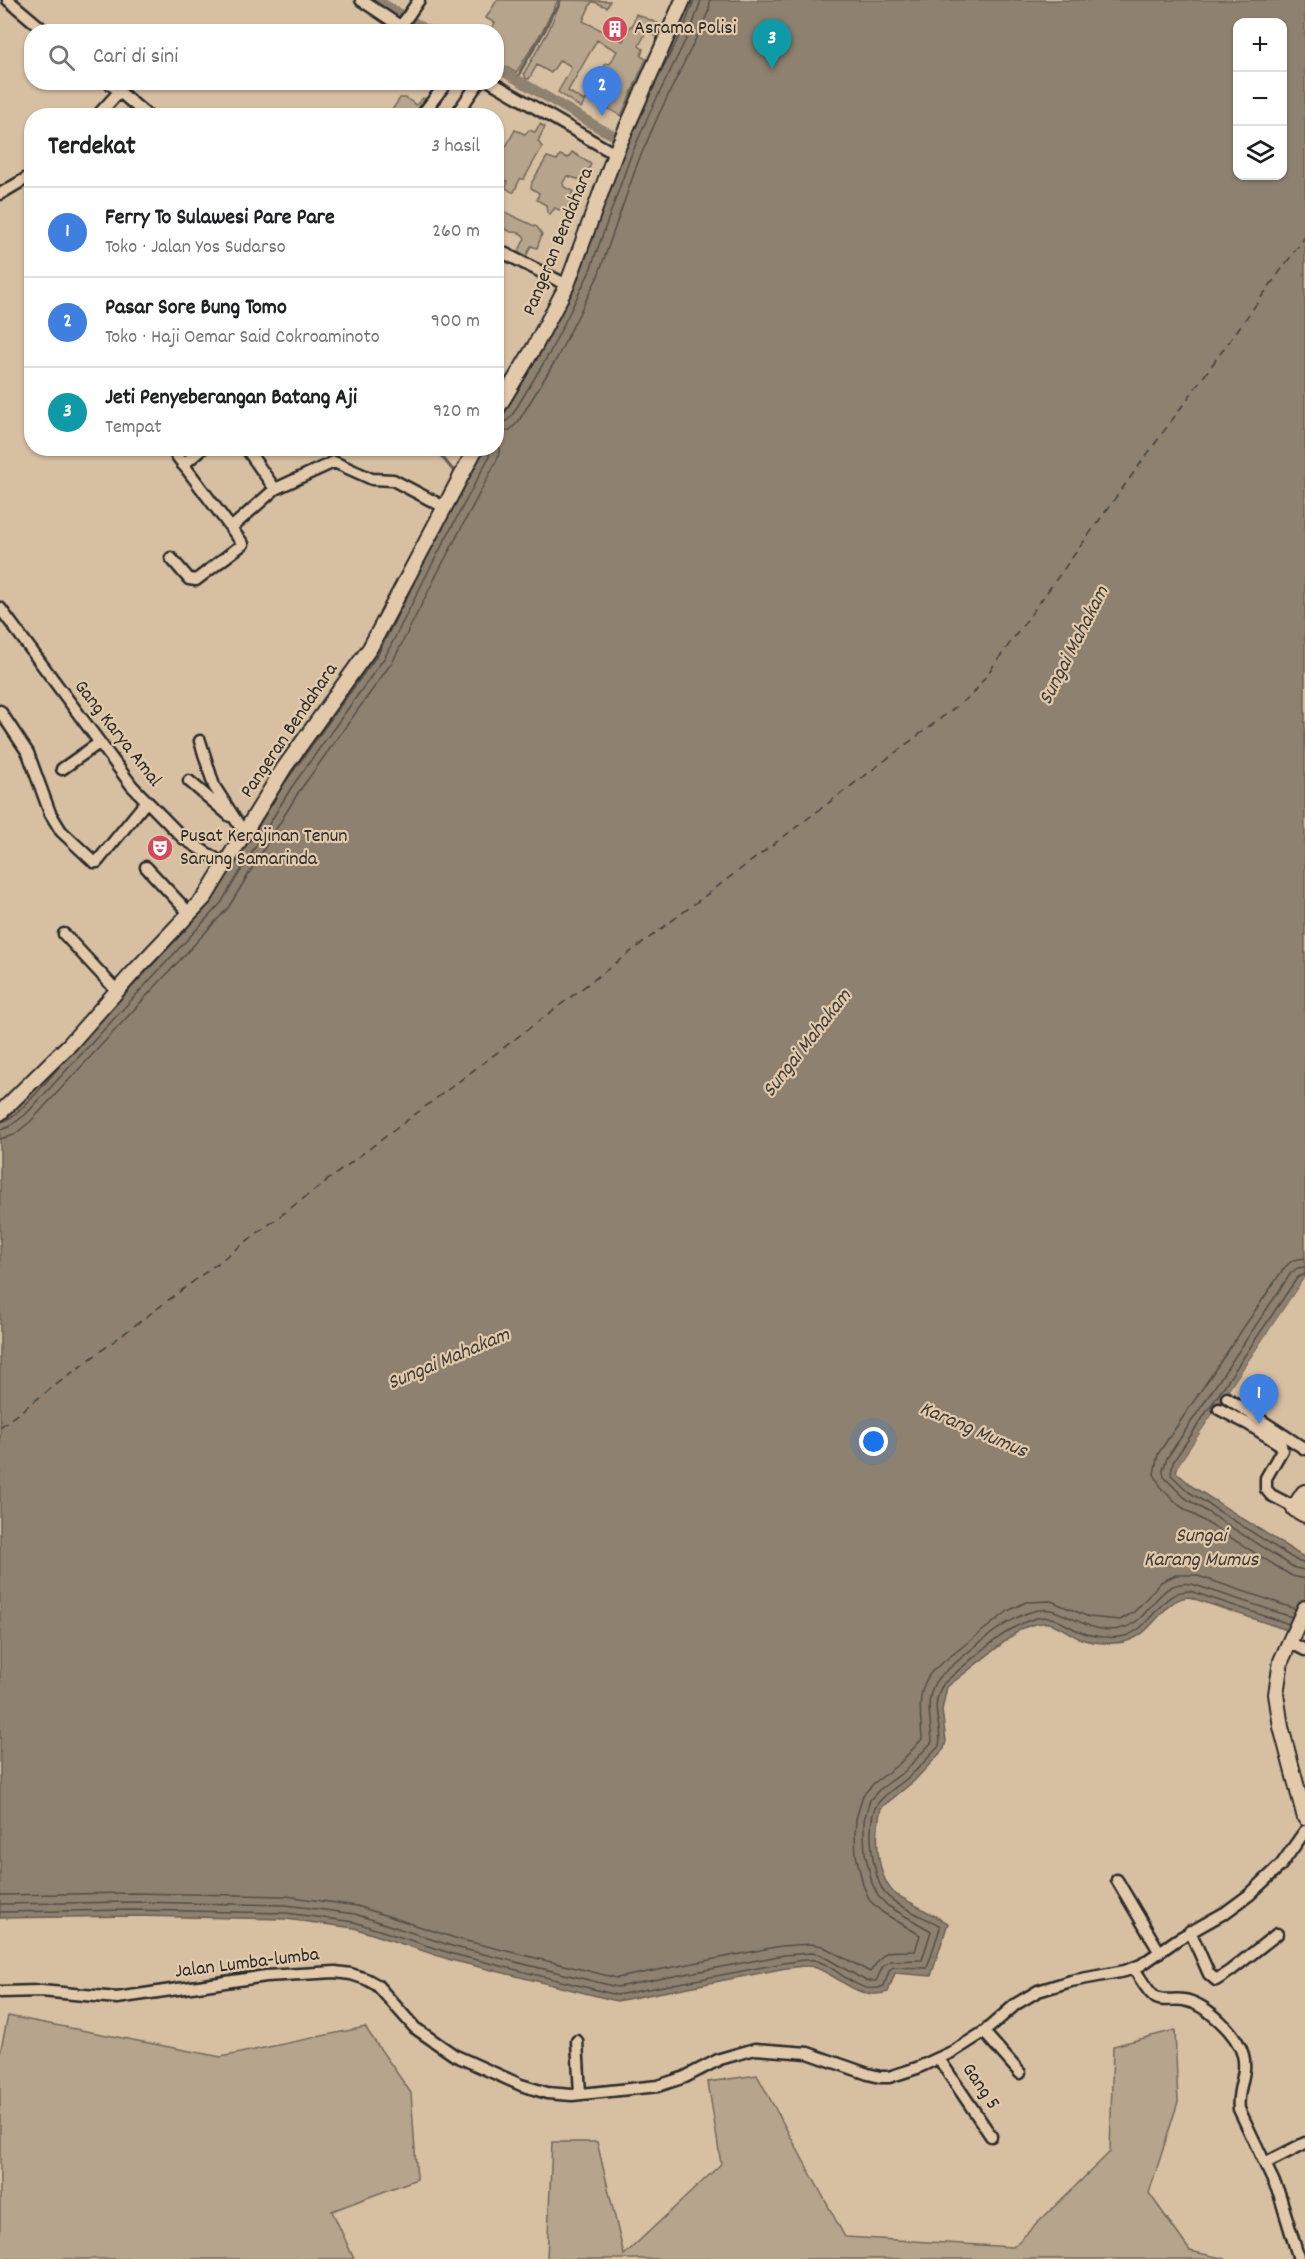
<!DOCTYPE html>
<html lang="id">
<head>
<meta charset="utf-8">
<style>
	:root { --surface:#fff; --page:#f2f2f2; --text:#202124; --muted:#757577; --line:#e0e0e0; --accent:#ea580c }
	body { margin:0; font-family:Dekko,sans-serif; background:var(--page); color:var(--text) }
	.controls { position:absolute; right:18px; top:18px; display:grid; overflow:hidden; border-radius:12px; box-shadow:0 2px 4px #0004 }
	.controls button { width:54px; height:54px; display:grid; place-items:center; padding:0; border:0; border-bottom:2px solid var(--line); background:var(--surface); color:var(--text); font:30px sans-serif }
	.you { position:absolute; left:874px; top:1442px; width:21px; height:21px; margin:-15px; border:4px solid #fff; border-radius:50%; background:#1a73e8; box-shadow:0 0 0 9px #1a73e833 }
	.badge { display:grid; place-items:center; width:39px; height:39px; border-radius:50%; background:var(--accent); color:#fff; font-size:20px; font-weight:700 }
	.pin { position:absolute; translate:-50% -50px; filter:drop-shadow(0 2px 3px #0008) }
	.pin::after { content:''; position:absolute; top:32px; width:21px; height:18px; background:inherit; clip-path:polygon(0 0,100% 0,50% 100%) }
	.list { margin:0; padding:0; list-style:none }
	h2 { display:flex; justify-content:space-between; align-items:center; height:78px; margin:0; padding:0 24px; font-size:26px }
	h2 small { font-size:20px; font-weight:400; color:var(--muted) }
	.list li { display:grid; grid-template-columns:39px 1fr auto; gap:18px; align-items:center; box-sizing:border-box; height:90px; padding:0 24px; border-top:2px solid var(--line) }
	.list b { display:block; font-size:22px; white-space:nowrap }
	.list p { margin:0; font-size:20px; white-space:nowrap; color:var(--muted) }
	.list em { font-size:20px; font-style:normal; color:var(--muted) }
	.icon { flex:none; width:33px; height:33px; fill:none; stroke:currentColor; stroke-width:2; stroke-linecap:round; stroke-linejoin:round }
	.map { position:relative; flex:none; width:1305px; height:2259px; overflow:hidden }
	.search { position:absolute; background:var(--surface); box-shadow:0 2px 4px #0004; left:24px; top:24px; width:480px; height:66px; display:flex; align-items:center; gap:15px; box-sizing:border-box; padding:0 21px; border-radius:24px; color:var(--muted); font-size:22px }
	.panel { position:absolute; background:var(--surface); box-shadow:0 2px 4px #0004; left:24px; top:108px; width:480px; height:348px; border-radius:24px }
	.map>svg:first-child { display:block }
	.green { fill:#b7a48c; stroke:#71685c; stroke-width:1.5 }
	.water { fill:#8e8170; stroke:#665f54; stroke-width:1.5; fill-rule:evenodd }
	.pier { fill:#d7bfa2 }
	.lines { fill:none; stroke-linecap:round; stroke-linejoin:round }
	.shore { stroke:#534d47; stroke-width:1.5 }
	.stream { stroke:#665f54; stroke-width:3 }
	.canal { stroke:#8e8170; stroke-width:10 }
	.ferry { stroke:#3f3c39; stroke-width:1.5; stroke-dasharray:8 6; stroke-linecap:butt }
	.minor-casing { stroke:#2b2b2b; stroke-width:15 }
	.tertiary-casing { stroke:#2b2b2b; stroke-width:18 }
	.trunk-casing { stroke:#2b2b2b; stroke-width:22 }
	.minor { stroke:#e2c9aa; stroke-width:10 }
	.tertiary { stroke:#e2c9aa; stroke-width:14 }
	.trunk { stroke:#e2c9aa; stroke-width:18 }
	.labels { text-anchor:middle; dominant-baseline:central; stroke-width:4.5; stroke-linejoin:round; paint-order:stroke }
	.poi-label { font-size:20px; fill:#2b2b2b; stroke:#e2c9aa; text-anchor:start }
	.street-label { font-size:20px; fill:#2b2b2b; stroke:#e2c9aa }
	.water-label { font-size:21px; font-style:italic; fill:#3f3c39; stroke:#e2c9aa }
</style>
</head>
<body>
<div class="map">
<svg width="1305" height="2259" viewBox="0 0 1305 2259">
	<rect width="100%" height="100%" fill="#d7bfa2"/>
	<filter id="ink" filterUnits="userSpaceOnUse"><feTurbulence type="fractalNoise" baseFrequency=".0167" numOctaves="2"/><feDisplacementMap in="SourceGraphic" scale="12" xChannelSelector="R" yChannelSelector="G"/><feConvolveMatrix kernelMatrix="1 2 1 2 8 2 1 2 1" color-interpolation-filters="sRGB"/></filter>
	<g filter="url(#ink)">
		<path class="green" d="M497,0h61l-15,30 -27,43 -19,-12 -1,-29 -6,-1 5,-8 -9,-5z
			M561,0l49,1 -3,6 -15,-6 -9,20 40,20 7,-15h2l4,-12 26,11 -6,11 -10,-4 -7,14 4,3 -2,7 5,3 -25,57 -33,-19 18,-34 4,1 7,-13 -20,-11 -29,51 16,10 3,-2 -6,9 -23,-16 13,-23 -2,-4 -9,-5 -9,13 -14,-8 -8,14h-3l-2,-6 24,-41z
			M400,98h6l10,7 7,-7 5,2 -2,15 -38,1z
			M540,124l5,3 -7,14 4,6 -18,32h-4l-6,13h-2l-6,-4 1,-7 -6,-2 -4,4v-31l2,3 3,-1 13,-24 10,4 4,-4 6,2z
			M572,152l19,12 -7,17 -17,-5 -4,7 1,4 9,4 -7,22 -11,-5 -5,6 -3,-2 -1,-7 -9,-5 2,-7 -8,-5 1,-6 15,-25 10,3 3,-5 8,3z
			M502,211l35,16 5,7 -5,14 -6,-2 -6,13 -8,-4 8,-17c-4,-7 -8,-5 -14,-6l-12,-6 -2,3v-15z
			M8,2016l213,41 144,-30 46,66 6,86 -85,32 22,48h-354v-206z
			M1175,2030l3,72 -29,91 41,58 36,8h-679l5,-117h45l27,113 97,-91 -13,-82 49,-7 88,162 168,10 97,-95 3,-106z"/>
		<path class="water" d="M689,0h616v1277l-127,189 -2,6 17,15 112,71v78l-116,-39c-26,1 -35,37 -62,44 -12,4 -34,2 -46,-2 -11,-4 -21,-14 -33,-16 -10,-1 -18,2 -27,6l-74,58 -5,23 4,31 -2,8 -30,32 -33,27c-6,25 -6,67 14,86l53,29 -17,53 -36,-3 -7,19c-32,9 -46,-15 -74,-25 -8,-3 -20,1 -28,1l-169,33 -166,-41 -97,-32 -68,-9 -154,-3 -132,2v-800l210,-223 69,-114 94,-131 105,-201 18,-1 1,-33 99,-204zM1238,22h44v154h-44z"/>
		<path class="pier" d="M1305,1277v5l-125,185 -2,-1z"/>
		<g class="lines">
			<path class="shore" d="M653,89l32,-65 9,-24
				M496,424l9,-2 6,-5 38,-63 40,-81 41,-115 21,-48 41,-83 9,-27
				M496,434l14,-4 8,-8 39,-64 41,-82 40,-114 21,-48 41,-84 9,-20 1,-10
				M241,854l43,-70 94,-130 36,-71
				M120,1000l65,-70
				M0,1122c17,-2 47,-42 59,-55
				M0,1130l9,-3 17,-13 195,-211 70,-115 94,-131 44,-87 60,-113 1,-9
				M0,1139l14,-4 17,-14 197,-213 70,-115 95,-132 44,-87 60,-114 3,-11 -4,-11
				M1305,1258l-12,2 -9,8 -126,186 -4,20 8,15 18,17 112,70 13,3
				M1305,1267l-8,1 -6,5 -124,185 -4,12 1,7 20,20 111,71 10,2
				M1305,1274l-8,4 -124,184 -2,13 18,17 110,70 6,1
				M0,1895l133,-2 153,3 71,10 101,33 159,39 164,-32 30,-2 11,2 48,26c19,-27 14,-19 45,-21l5,-16 -38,-23 -12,-11 -7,-16 -7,-30 -1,-19 1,-17 7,-24 11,-12 25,-19 23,-25c-1,-23 -7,-49 11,-69l75,-59 18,-9 25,-1 38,16 31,3 14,-8 27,-30 15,-7h19l101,34
				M0,1904l132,-2 154,3 69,9 100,33 162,40 167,-32 27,-2 8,1 47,27h10l7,-15 7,-5 32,-1 9,-29 -43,-25 -10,-10 -6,-13 -7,-30 -1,-17v-16l6,-20 9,-10 26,-19 27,-29c-1,-22 -9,-46 7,-65 25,-20 81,-77 115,-66 22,7 44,25 69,17 30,-8 32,-49 69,-44l100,33
				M0,1912l132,-2 154,3 68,9 99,32 164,41 167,-32c9,-1 21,-4 30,-3 23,5 45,38 70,26l5,-15 4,-4 34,1 13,-40 -1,-3c-15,-8 -46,-20 -55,-33 -12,-17 -19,-72 -6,-89 9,-11 22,-18 32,-27 10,-9 20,-20 29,-30 5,-20 -12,-38 5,-63 23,-19 77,-73 107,-65 12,3 21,12 33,15 11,4 30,6 41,3 28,-8 35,-46 65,-45l99,33"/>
			<path class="stream" d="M518,79l3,-9 24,-40 7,-16 6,-7 2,-7
				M435,448l21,26"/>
			<path class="canal" d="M377,0l53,32
				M496,67l105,62 25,12"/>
			<path class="ferry" d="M0,1427l973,-733 332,-457"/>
			<g class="minor-casing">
				<path id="minor" d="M8,0l38,32
					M361,0l48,32
					M401,26l18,-26
					M108,82l40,34
					M491,82l124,72
					M97,116l22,-24
					M421,116l26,-34
					M455,116l24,-34
					M0,194l32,-19
					M496,249l71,36
					M171,448l60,80 44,-39 59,-27 38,17 21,1 51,27
					M246,448l29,41
					M183,465l20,-17
					M171,558l18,21 7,1 47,-36 -12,-16
					M0,608l132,178 51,52 41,26
					M0,711l28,42 22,60 11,18 33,31h3l49,-60
					M200,741l14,45 25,39
					M62,769l37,-26
					M189,781l41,35
					M146,867l44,47
					M64,934l53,57
					M1227,1398l78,51
					M1219,1409l29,15 33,21 1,5 -16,28v11l5,6 25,13
					M1289,1642l16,8
					M1117,1880l42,71
					M1190,1931l19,43 7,6 14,-9 47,-37
					M1134,1969c6,8 14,24 22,29 8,4 19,0 28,2 22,4 53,33 59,55 5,19 -7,35 -4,54l40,84 19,63
					M0,1992l41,-1 76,7 149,-22 69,-4 16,2 15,5 11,6 38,43 39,27 67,30 26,8 25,2 86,-9 27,-9 35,-18 35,-10 53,4 60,21 12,3h9l28,-9 37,-17 30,-19 32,-28 22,-13 33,-10 54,-10 16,-6 37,-26 48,-27 23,-17 32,-30 24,-34
					M984,2032l36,41
					M577,2041l3,53
					M939,2059l52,77
					M1266,2163l39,-20"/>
			</g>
			<g class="tertiary-casing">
				<path id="tertiary" d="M496,411l39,-65 32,-61 48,-131 68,-154
					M0,1113l70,-69 61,-69 74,-78 79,-129 86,-120 106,-200
					M1305,1608l-24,53 -5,33 5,33 24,91"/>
			</g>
			<g class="trunk-casing">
				<path id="trunk" d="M1305,1494l-9,14 9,5"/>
			</g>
			<use href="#minor" class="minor"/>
			<use href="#tertiary" class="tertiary"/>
			<use href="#trunk" class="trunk"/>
		</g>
	</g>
	<defs>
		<g id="building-disc" transform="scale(1.35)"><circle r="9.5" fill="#d1495b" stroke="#e2c9aa"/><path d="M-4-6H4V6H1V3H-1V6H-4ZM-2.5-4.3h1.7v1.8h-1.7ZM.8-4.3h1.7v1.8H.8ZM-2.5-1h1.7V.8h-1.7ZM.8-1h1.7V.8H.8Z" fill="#fff"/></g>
		<g id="theatre-disc" transform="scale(1.35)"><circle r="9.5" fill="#d1495b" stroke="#e2c9aa"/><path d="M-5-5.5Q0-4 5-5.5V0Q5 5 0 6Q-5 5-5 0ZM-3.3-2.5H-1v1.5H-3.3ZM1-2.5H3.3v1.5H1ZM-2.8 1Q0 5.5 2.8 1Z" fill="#fff"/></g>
	</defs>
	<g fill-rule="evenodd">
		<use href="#building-disc" x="615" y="29"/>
		<use href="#theatre-disc" x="160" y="848"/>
	</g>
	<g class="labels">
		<g class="poi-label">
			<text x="634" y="29">Asrama Polisi</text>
			<text x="180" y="837">Pusat Kerajinan Tenun<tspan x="180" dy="23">Sarung Samarinda</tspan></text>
		</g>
		<g class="street-label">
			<text transform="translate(559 242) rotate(-68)">Pangeran Bendahara</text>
			<text transform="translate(290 731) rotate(-56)">Pangeran Bendahara</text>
			<text transform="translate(117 734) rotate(52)">Gang Karya Amal</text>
			<text transform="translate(247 1964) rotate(-7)">Jalan Lumba-lumba</text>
			<text transform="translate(980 2087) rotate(56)">Gang 5</text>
		</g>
		<g class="water-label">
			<text transform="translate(1075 646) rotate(-63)">Sungai Mahakam</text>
			<text transform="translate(808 1044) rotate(-52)">Sungai Mahakam</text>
			<text transform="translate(449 1360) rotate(-23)">Sungai Mahakam</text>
			<text transform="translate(973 1431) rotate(23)">Karang Mumus</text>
			<text x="1201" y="1537">Sungai<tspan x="1201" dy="24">Karang Mumus</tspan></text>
		</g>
	</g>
</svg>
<div class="controls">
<button>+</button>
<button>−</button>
<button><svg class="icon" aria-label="layers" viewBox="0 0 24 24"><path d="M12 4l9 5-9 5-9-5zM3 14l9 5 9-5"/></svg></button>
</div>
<div class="you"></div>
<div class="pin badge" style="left:1259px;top:1424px;background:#3f7fe0">1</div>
<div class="pin badge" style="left:602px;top:116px;background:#3f7fe0">2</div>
<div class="pin badge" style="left:772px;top:69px;background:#0f9aa8">3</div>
<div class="search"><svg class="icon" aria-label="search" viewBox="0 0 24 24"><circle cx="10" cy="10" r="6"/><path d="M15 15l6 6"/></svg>Cari di sini</div>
<section class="panel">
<h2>Terdekat<small>3 hasil</small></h2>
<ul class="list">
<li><span class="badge" style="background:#3f7fe0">1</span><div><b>Ferry To Sulawesi Pare Pare</b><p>Toko · Jalan Yos Sudarso</p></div><em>260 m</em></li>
<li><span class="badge" style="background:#3f7fe0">2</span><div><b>Pasar Sore Bung Tomo</b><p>Toko · Haji Oemar Said Cokroaminoto</p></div><em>900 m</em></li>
<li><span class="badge" style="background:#0f9aa8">3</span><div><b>Jeti Penyeberangan Batang Aji</b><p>Tempat</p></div><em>920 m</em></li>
</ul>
</section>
</div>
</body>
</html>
